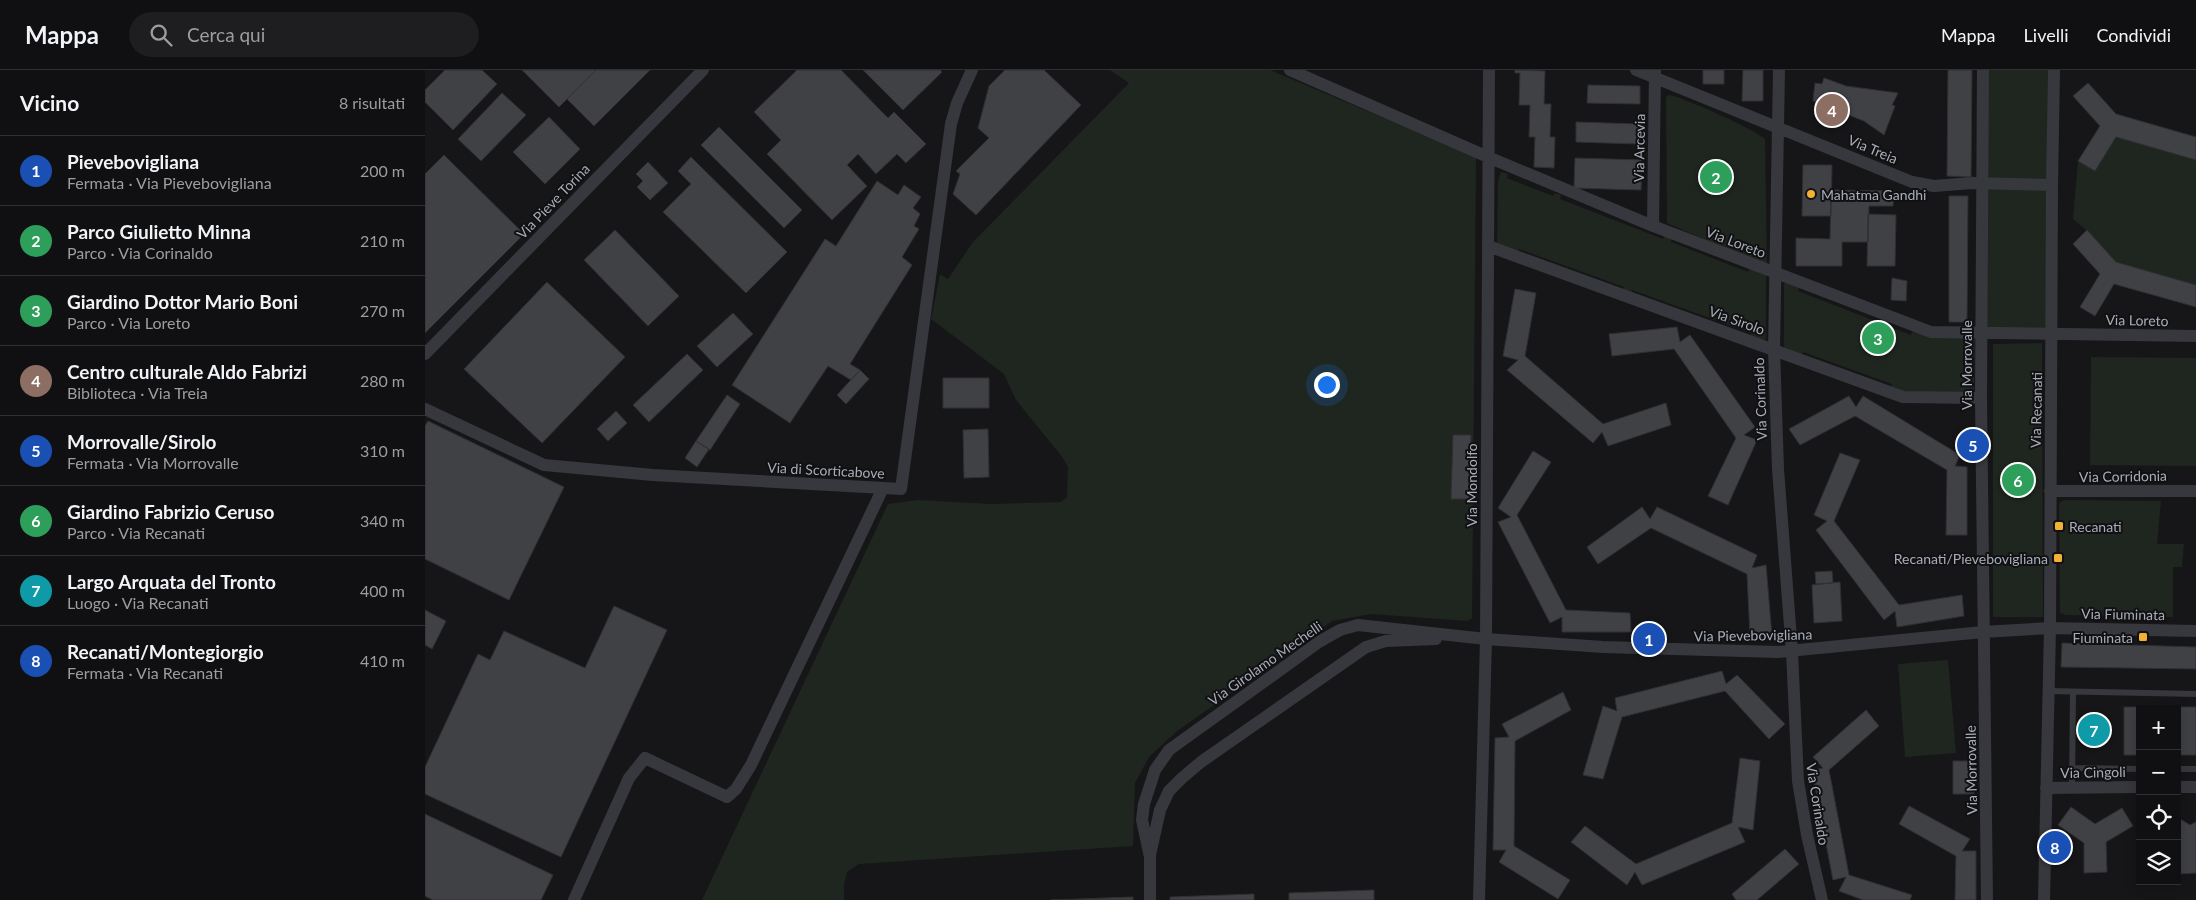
<!DOCTYPE html>
<html lang="it">
<head>
<meta charset="utf-8">
<style>
	:root { --surface:#101012; --page:#1e1e20; --text:#f1f3f6; --muted:#9c9d9f; --line:#303032; --accent:#7c3aed }
	body { margin:0; font-family:Lato,sans-serif; background:var(--page); color:var(--text) }
	.controls { position:absolute; right:15px; bottom:15px; display:grid; overflow:hidden; border-radius:0px; box-shadow:0 2px 12px #0003 }
	.controls button { width:45px; height:45px; display:grid; place-items:center; padding:0; border:0; border-bottom:1px solid var(--line); background:var(--surface); color:var(--text); font:25px sans-serif }
	.you { position:absolute; left:901px; top:314px; width:18px; height:18px; margin:-12px; border:4px solid #fff; border-radius:50%; background:#1a73e8; box-shadow:0 0 0 8px #1a73e833 }
	.badge { display:grid; place-items:center; width:32px; height:32px; border-radius:50%; background:var(--accent); color:#fff; font-size:16px; font-weight:700 }
	.pin { position:absolute; translate:-50% -50%; border:2px solid #fff; box-shadow:0 1px 5px #0006 }
	.list { margin:0; padding:0; list-style:none }
	h2 { display:flex; justify-content:space-between; align-items:center; height:65px; margin:0; padding:0 20px; font-size:21px }
	h2 small { font-size:16px; font-weight:400; color:var(--muted) }
	.list li { display:grid; grid-template-columns:32px 1fr auto; gap:15px; align-items:center; box-sizing:border-box; height:70px; padding:0 20px; border-top:1px solid var(--line) }
	.list b { display:block; font-size:19px; white-space:nowrap }
	.list p { margin:0; font-size:16px; white-space:nowrap; color:var(--muted) }
	.list em { font-size:16px; font-style:normal; color:var(--muted) }
	.icon { flex:none; width:28px; height:28px; fill:none; stroke:currentColor; stroke-width:2; stroke-linecap:round; stroke-linejoin:round }
	.map { position:relative; flex:none; width:1771px; height:830px; overflow:hidden }
	header { display:flex; align-items:center; gap:30px; box-sizing:border-box; height:70px; padding:0 25px; background:var(--surface); border-bottom:1px solid var(--line) }
	header strong { font-size:24px }
	nav { display:flex; gap:28px; margin-inline-start:auto; font-size:18px }
	.search { width:350px; height:45px; background:var(--page); display:flex; align-items:center; gap:12px; box-sizing:border-box; padding:0 18px; border-radius:28px; color:var(--muted); font-size:19px }
	main { display:flex }
	aside { flex:1; background:var(--surface) }
	.map>svg:first-child { display:block }
	.green { fill:#1e261f }
	.building { fill:#404145; stroke:#303034 }
	.lines { fill:none; stroke-linecap:round; stroke-linejoin:round }
	.service { stroke:#37383d; stroke-width:6 }
	.minor { stroke:#37383d; stroke-width:12 }
	.poi-dot { fill:#f2b134; stroke:#111113; stroke-width:2 }
	.labels { text-anchor:middle; dominant-baseline:central; stroke-width:4; stroke-linejoin:round; paint-order:stroke }
	.street-label { font-size:14px; fill:#a8adb8; stroke:#111113 }
	.poi-label { font-size:14px; fill:#a8adb8; stroke:#111113; text-anchor:start }
</style>
</head>
<body>
<header>
<strong>Mappa</strong>
<div class="search"><svg class="icon" aria-label="search" viewBox="0 0 24 24"><circle cx="10" cy="10" r="6"/><path d="M15 15l6 6"/></svg>Cerca qui</div>
<nav><a>Mappa</a><a>Livelli</a><a>Condividi</a></nav>
</header>
<main>
<aside>
<h2>Vicino<small>8 risultati</small></h2>
<ul class="list">
<li><span class="badge" style="background:#1a4fb4">1</span><div><b>Pievebovigliana</b><p>Fermata · Via Pievebovigliana</p></div><em>200 m</em></li>
<li><span class="badge" style="background:#2e9e5b">2</span><div><b>Parco Giulietto Minna</b><p>Parco · Via Corinaldo</p></div><em>210 m</em></li>
<li><span class="badge" style="background:#2e9e5b">3</span><div><b>Giardino Dottor Mario Boni</b><p>Parco · Via Loreto</p></div><em>270 m</em></li>
<li><span class="badge" style="background:#8d6e63">4</span><div><b>Centro culturale Aldo Fabrizi</b><p>Biblioteca · Via Treia</p></div><em>280 m</em></li>
<li><span class="badge" style="background:#1a4fb4">5</span><div><b>Morrovalle/Sirolo</b><p>Fermata · Via Morrovalle</p></div><em>310 m</em></li>
<li><span class="badge" style="background:#2e9e5b">6</span><div><b>Giardino Fabrizio Ceruso</b><p>Parco · Via Recanati</p></div><em>340 m</em></li>
<li><span class="badge" style="background:#0f9aa8">7</span><div><b>Largo Arquata del Tronto</b><p>Luogo · Via Recanati</p></div><em>400 m</em></li>
<li><span class="badge" style="background:#1a4fb4">8</span><div><b>Recanati/Montegiorgio</b><p>Fermata · Via Recanati</p></div><em>410 m</em></li>
</ul>
</aside>
<div class="map">
<svg width="1771" height="830" viewBox="0 0 1771 830">
	<rect width="100%" height="100%" fill="#161618"/>
	<path class="green" d="M685,0h160l206,87 -4,461 -4,3 -97,-7 -39,7 -156,111 -27,25 -14,26 -2,63 -274,18 -12,8 -3,13v15h-142l186,-396 30,-4 73,4 70,-2 6,-5 1,-30 -5,-9 -47,-58 -12,-26 -73,-55 9,-45 8,5 25,-37 156,-159z
		M1564,0h62v258l-70,5z
		M1243,25c13,1 86,34 97,44l2,125h-6l-94,-41 -1,-125z
		M1691,67l80,23v125l-80,-23 -29,-31 -14,-12 5,-58 17,10z
		M1076,102l7,2 -1,4 46,18 2,-3 6,2 -1,4 103,40 2,-4 7,3 -1,4 77,30 2,-4 16,7v64l-2,1 -14,-3 1,-4 -119,-43 -1,3 -8,-2 1,-4 -105,-38 -2,4 -20,-10 1,-62z
		M1362,212l12,5 -1,4 113,44 2,-4 62,8 -1,53 -67,2 -16,-6 1,-4 -89,-32 -2,4 -17,-7v-65z
		M1617,273l1,274h-50v-273z
		M1666,287l105,1v108l-106,-1z
		M1640,430l96,1 -4,43h27l-2,23h-9v50l-107,-2 -6,-2 -1,-110z
		M1523,590l8,93 -51,4 -7,-93z"/>
	<path class="building" d="M20,0h37l15,14 -44,46 -28,-28v-12z
		M97,0h74l-37,37z
		M171,0h54l-56,56 -27,-27z
		M372,0h44l47,48 6,-6 32,32 -20,19 -9,-9 -21,20 -18,-20 -11,11 20,21 -35,34 -65,-66 14,-14 -27,-28z
		M438,0h77l2,2 -39,38z
		M580,0h39l37,35 -105,110 -23,-21 7,-20 -4,-3 33,-33 -11,-10 11,-42z
		M1090,0l30,1 -1,33h7l-1,33h5l-1,31 -20,-1 1,-30h-6l1,-32h-11l1,-32h-5z
		M1278,0h21v14h-21z
		M1318,0h20v31h-21z
		M1523,0h24l-1,107 -24,-1z
		M1399,8l22,8 52,7 -6,12 3,1 -11,29 -20,-14 -51,-20 2,-18 7,1z
		M1663,13l28,31 80,23v23l-80,-23 -21,34 -17,-10 22,-35 -27,-30z
		M1163,15l52,1v18l-53,-1z
		M77,23l24,22 -45,46 -23,-22z
		M124,47l31,32 -35,35 -32,-32z
		M1151,52l63,2 -1,20 -62,-2z
		M294,57l83,83 -18,18 -83,-83z
		M19,85l80,79 -99,99v-159z
		M266,87l96,95 -41,41 -83,-81 28,-28 -13,-13z
		M1150,88l67,2 -1,30 -67,-2z
		M223,92l20,21 -18,17 -13,-13 6,-6 -7,-7z
		M1378,95h29l-1,51h-29z
		M452,111l21,14 6,-10 17,12 -8,11 7,6 -6,12 5,3 -17,28 10,8 -62,99 10,6 -9,10 -23,-14 -38,57 -58,-38 93,-146 11,7z
		M1406,120l63,1 -1,15h-24l-1,36h-26v24h-46v-28l34,1z
		M1524,126h19l-1,126h-18z
		M1443,144l28,1 -1,51h-28z
		M190,160l64,66 -31,30 -64,-66z
		M1662,160l29,32 80,23v22l-82,-23 -19,32 -15,-9 20,-33 -27,-30z
		M1467,208l15,3 -1,20 -15,-1z
		M122,212l78,75 -83,86 -78,-74z
		M1090,219l21,4 -11,63 78,68 63,-21 5,22 -63,21 -6,-14 -9,11 -86,-73 11,-10 -15,-4z
		M308,243l20,21 -36,33 -20,-21z
		M1252,257l3,15 10,-7 65,92 -11,8 13,5 -29,65 -20,-9 28,-58 -62,-89 -62,7 -3,-22z
		M262,284l16,16 -54,52 -16,-17z
		M435,300l9,9 -23,25 -9,-9z
		M518,308h46v30h-46z
		M302,325l13,9 -30,46 -14,-9z
		M1424,326l7,11 7,-11 97,59 -5,11 12,1v68h-21l1,-65 -92,-54 -55,29 -11,-16z
		M191,341l11,12 -19,18 -11,-12z
		M3,351l136,66 -55,113 -84,-41v-133z
		M563,359l1,48 -25,1 -1,-48z
		M1028,365h18l-1,64h-19z
		M271,371l13,8 -12,18 -12,-9z
		M1108,381l18,11 -34,53 49,95 64,3 1,19h-69v-15l-12,6 -52,-101 13,-5 -13,-9z
		M1415,383l20,7 -26,61 65,84 63,-10 2,21 -67,11 -2,-16 -11,9 -68,-90 11,-9 -13,-6z
		M1217,437l8,12 7,-12 100,48 -5,13 14,-3 6,71 -22,1 -3,-63 -96,-46 -53,36 -11,-17z
		M1407,501l1,12 -17,1 -1,-12z
		M1415,512l2,39 -28,2 -2,-38z
		M189,536l53,24 -106,227 -136,-63v-27l53,-113 12,6 14,-29 81,37z
		M0,540l21,11 -14,28 -7,-4z
		M1637,573l134,4v22l-135,-2z
		M1297,601l4,13 11,-9 48,49 -16,15 -44,-48 -103,26 -19,62 -20,-4 20,-69 14,5 -2,-13z
		M1138,622l8,18 -56,31 -1,105 56,34 -12,19 -59,-37 7,-12h-13l2,-112 14,-1 -7,-13z
		M1699,637h72v48h-19v-46h-37v46h-16z
		M1441,640l13,16 -50,44 20,105 63,20 -2,5h-47l-24,-9 7,-14 -13,3 -21,-110 11,-2 -10,-11z
		M1315,688l20,3 -7,69 -15,-3 7,15 -103,43 -7,-13 -8,13 -56,-43 14,-16 51,38 96,-41z
		M1528,691h21v33h-21z
		M1484,736l61,33 -8,12h14v49h-21l1,-44 -57,-32z
		M1646,737l24,17 27,-16 11,18 -27,16 1,30 -23,1v-30l-26,-18z
		M0,744l128,61 -12,25h-108l-8,-4z
		M1752,747l13,8 6,-3v51l-17,1z
		M1360,779l14,15 -42,36h-21l-4,-6z
		M949,820v10h-85v-7z
		M829,824v6h-84v-3z
		M708,827v3h-82z"/>
	<g class="lines">
		<path class="service" d="M1623,621l148,3
			M1647,698l68,1
			M1752,699h19
			M1647,717l1,-95"/>
		<path class="minor" d="M865,0l198,87 165,69 278,106 265,4
			M1211,0l276,112 22,4 38,-3 80,2
			M1354,0l-5,279 4,120 14,183 6,129 9,54 15,65
			M1558,0l-2,328 6,502
			M1228,156l2,-156
			M1063,176l415,151 78,1
			M0,284l278,-284
			M0,339l119,56 109,10 248,14 50,-365 6,-21 15,-33
			M1625,421h146
			M1752,717h19
			M1621,718l94,-1
			M725,785l10,-45 9,-19 13,-13 19,-16 165,-115 20,-6 50,-2
			M149,830l55,-122 16,-20 82,39 9,-8 15,-24 132,-277
			M725,830v-43l-8,-37 2,-16 11,-34 14,-20 150,-108 21,-12 18,-5 128,14 117,8 175,5 205,-20 67,-4 146,3
			M1054,830l7,-261 3,-569
			M1619,830l6,-272 2,-443 2,-115"/>
	</g>
	<g class="poi-dot">
		<circle cx="1386" cy="124" r="5"/>
		<rect x="1629" y="451" width="10" height="10" rx="2.5"/>
		<rect x="1628" y="483" width="10" height="10" rx="2.5"/>
		<rect x="1713" y="562" width="10" height="10" rx="2.5"/>
	</g>
	<g class="labels">
		<g class="street-label">
			<text transform="translate(1214 78) rotate(-89)">Via Arcevia</text>
			<text transform="translate(1448 79) rotate(23)">Via Treia</text>
			<text transform="translate(128 131) rotate(-46)">Via Pieve Torina</text>
			<text transform="translate(1311 172) rotate(21)">Via Loreto</text>
			<text transform="translate(1312 250) rotate(20)">Via Sirolo</text>
			<text transform="translate(1712 250) rotate(1)">Via Loreto</text>
			<text transform="translate(1541 295) rotate(-90)">Via Morrovalle</text>
			<text transform="translate(1335 329) rotate(-92)">Via Corinaldo</text>
			<text transform="translate(1611 340) rotate(-89)">Via Recanati</text>
			<text transform="translate(401 400) rotate(3)">Via di Scorticabove</text>
			<text transform="translate(1698 406) rotate(-1)">Via Corridonia</text>
			<text transform="translate(1046 415) rotate(-90)">Via Mondolfo</text>
			<text transform="translate(1698 544) rotate(1)">Via Fiuminata</text>
			<text transform="translate(1328 565) rotate(-1)">Via Pievebovigliana</text>
			<text transform="translate(840 593) rotate(-35)">Via Girolamo Mechelli</text>
			<text transform="translate(1546 700) rotate(-91)">Via Morrovalle</text>
			<text transform="translate(1668 702) rotate(-1)">Via Cingoli</text>
			<text transform="translate(1393 734) rotate(81)">Via Corinaldo</text>
		</g>
		<g class="poi-label">
			<text x="1396" y="124">Mahatma Gandhi</text>
			<text x="1644" y="456">Recanati</text>
			<text x="1623" y="488" text-anchor="end">Recanati/Pievebovigliana</text>
			<text x="1708" y="567" text-anchor="end">Fiuminata</text>
		</g>
	</g>
</svg>
<div class="controls">
<button>+</button>
<button>−</button>
<button><svg class="icon" aria-label="locate" viewBox="0 0 24 24"><circle cx="12" cy="12" r="6"/><path d="M12 2v4M12 18v4M2 12h4M18 12h4"/></svg></button>
<button><svg class="icon" aria-label="layers" viewBox="0 0 24 24"><path d="M12 4l9 5-9 5-9-5zM3 14l9 5 9-5"/></svg></button>
</div>
<div class="you"></div>
<div class="pin badge" style="left:1224px;top:569px;background:#1a4fb4">1</div>
<div class="pin badge" style="left:1291px;top:107px;background:#2e9e5b">2</div>
<div class="pin badge" style="left:1453px;top:268px;background:#2e9e5b">3</div>
<div class="pin badge" style="left:1407px;top:40px;background:#8d6e63">4</div>
<div class="pin badge" style="left:1548px;top:375px;background:#1a4fb4">5</div>
<div class="pin badge" style="left:1593px;top:410px;background:#2e9e5b">6</div>
<div class="pin badge" style="left:1669px;top:660px;background:#0f9aa8">7</div>
<div class="pin badge" style="left:1630px;top:777px;background:#1a4fb4">8</div>
</div>
</main>
</body>
</html>
